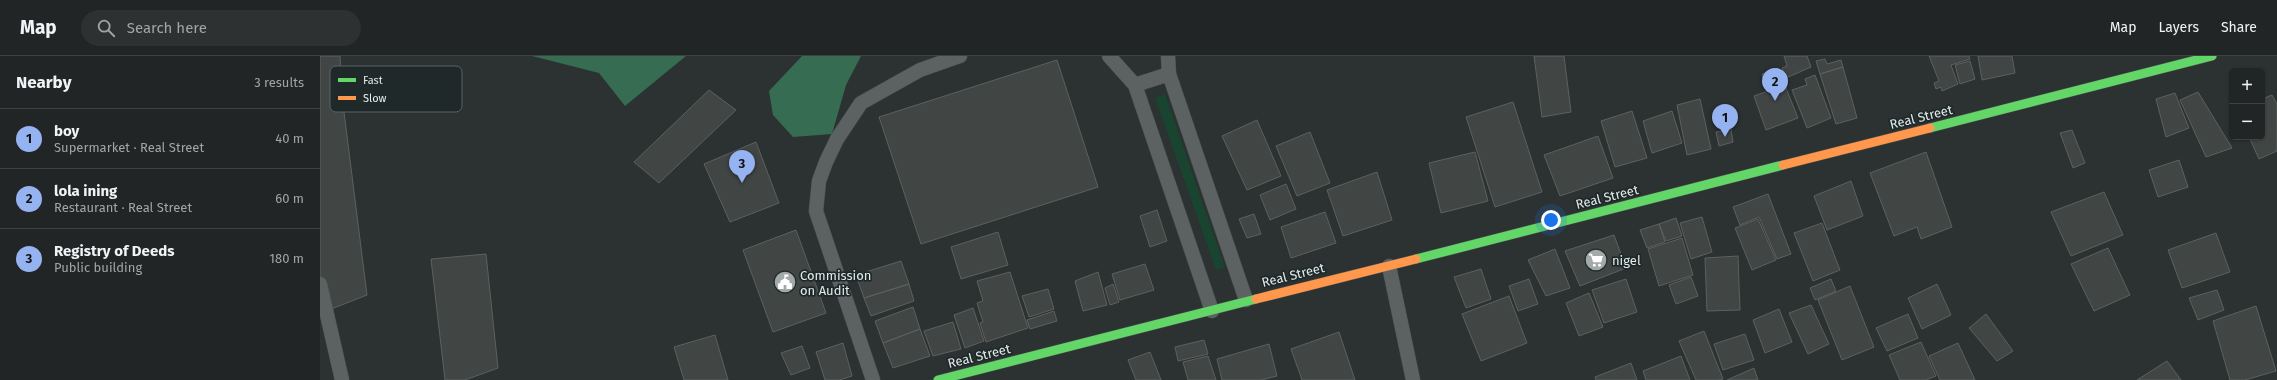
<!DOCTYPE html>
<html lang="en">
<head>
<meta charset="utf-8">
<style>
	:root { --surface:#212525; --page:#2d3132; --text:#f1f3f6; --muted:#a2a5a7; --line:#3e4242; --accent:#95b2f1 }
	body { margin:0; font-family:"Fira Sans",sans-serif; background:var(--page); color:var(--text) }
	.controls { position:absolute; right:12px; top:12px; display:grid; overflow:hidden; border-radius:6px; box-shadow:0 1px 3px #0004 }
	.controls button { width:36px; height:36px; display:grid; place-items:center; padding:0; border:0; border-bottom:1px solid var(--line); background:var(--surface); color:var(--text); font:20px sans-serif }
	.you { position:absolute; left:1231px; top:164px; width:14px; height:14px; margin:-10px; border:3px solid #fff; border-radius:50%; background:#1a73e8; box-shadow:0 0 0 6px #1a73e833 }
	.badge { display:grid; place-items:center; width:26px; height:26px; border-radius:50%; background:var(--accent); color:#111; font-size:13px; font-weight:700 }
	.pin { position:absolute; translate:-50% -33px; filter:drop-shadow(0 1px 2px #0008) }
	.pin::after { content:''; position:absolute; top:21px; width:14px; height:12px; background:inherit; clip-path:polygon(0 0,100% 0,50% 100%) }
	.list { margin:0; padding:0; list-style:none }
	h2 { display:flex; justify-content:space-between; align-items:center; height:52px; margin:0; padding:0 16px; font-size:17px }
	h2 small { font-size:13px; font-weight:400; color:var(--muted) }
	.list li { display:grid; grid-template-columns:26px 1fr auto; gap:12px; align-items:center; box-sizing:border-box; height:60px; padding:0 16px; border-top:1px solid var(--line) }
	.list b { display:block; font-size:15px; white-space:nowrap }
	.list p { margin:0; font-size:13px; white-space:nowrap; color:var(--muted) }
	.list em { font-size:13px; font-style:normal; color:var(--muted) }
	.icon { flex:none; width:22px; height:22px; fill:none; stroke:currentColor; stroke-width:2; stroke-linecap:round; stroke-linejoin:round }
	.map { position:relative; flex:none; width:1957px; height:324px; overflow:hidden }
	header { display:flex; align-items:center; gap:24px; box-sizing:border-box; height:56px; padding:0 20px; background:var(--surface); border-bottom:1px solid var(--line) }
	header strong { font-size:19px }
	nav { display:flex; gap:22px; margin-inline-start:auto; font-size:14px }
	.search { width:280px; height:36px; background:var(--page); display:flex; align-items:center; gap:10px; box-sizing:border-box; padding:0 14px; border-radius:22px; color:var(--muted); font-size:15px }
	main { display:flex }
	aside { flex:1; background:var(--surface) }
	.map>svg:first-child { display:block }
	.green { fill:#194430 }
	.forest { fill:#366c51 }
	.building { fill:#414645; stroke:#5c6060 }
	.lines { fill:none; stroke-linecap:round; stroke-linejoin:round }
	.lane-casing { stroke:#4a4f4f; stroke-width:15 }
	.fast-casing { stroke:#4a4f4f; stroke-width:10 }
	.slow-casing { stroke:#4a4f4f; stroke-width:10 }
	.lane { stroke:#5c6161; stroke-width:14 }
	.fast { stroke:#63d668; stroke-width:9 }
	.slow { stroke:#ff974d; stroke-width:9 }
	.labels { text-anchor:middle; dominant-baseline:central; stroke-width:3.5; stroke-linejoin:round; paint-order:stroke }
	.street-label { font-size:13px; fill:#e3eaea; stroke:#1f292a }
	.poi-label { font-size:13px; fill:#e3eaea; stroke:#1f292a; text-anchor:start }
	.key { fill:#1f292a; stroke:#5a6364; stroke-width:1 }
	.key-label { font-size:11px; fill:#e3eaea }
</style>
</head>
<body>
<header>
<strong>Map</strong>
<div class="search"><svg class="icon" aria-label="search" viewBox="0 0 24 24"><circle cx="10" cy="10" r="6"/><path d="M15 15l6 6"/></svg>Search here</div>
<nav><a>Map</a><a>Layers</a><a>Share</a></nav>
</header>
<main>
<aside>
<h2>Nearby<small>3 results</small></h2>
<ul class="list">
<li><span class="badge">1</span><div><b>boy</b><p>Supermarket · Real Street</p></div><em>40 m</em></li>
<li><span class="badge">2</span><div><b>lola ining</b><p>Restaurant · Real Street</p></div><em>60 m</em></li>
<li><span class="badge">3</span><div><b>Registry of Deeds</b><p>Public building</p></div><em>180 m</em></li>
</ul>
</aside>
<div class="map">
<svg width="1957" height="324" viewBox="0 0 1957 324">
	<rect width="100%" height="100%" fill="#2c3131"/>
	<path class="green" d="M845,38l60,174 -9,2 -61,-172z"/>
	<path class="forest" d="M212,0h154l-61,50 -26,-33z
		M482,0h59l-15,29 -14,49 -39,3 -20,-22 -4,-24z"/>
	<path class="building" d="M0,0h20l2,40 25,199 -41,16 -6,-30z
		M1214,0h30l7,56 -29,5z
		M1464,0h23l4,11 -25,11 -4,-10 5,-2z
		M1609,0h40l1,3 -19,6 7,19 -16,7 -1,-4 -5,2 -2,-6 5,-2z
		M1658,0h34l3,17 -33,7z
		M1505,3l2,5 14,-4 2,7 -23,7 -4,-13z
		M737,4l41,127 -177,57 -42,-127z
		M1650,5l5,18 -15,5 -5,-19z
		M1523,11l14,51 -21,6 -16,-50z
		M1458,12l20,50 -32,12 -12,-34 14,-5 -6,-17z
		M1495,19l16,43 -24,10 -15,-38 15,-5 -2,-6z
		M389,34l27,20 -77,73 -25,-21z
		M1878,36l34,56 -26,9 -26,-57z
		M1855,37l14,35 -23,9 -10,-38z
		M1952,39l5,9v47l-18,8 -10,-22h13v-38z
		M1380,43l11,50 -24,6 -10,-50z
		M1193,46l29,90 -47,15 -29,-90z
		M1312,55l15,47 -32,9 -14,-46z
		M1352,55l10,32 -30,10 -9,-32z
		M937,64l24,56 -34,14 -25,-54z
		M1411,73l2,13 -14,4 -3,-14z
		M1752,74l13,33 -12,5 -13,-35z
		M990,76l20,51 -33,13 -21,-50z
		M1278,80l15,42 -53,18 -16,-41z
		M436,86l23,61 -49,19 -26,-58z
		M1155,96l13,49 -47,12 -12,-50z
		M1606,96l26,75 -31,12 -4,-12 -23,9 -24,-63z
		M1859,104l9,27 -30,10 -9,-27z
		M1057,116l15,48 -49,16 -16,-46z
		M1531,125l12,35 -36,14 -13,-34z
		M966,128l10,25 -26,11 -10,-25z
		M1784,136l19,43 -52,21 -20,-44z
		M1448,138l23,60 -14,5 -18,-42 -19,8 -7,-18z
		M837,154l10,31 -17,6 -10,-31z
		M1005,156l11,31 -45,15 -10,-31z
		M934,158l7,20 -14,4 -8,-19z
		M1382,161l10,35 -21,7 -11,-36z
		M1356,162l6,18 -16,5 -7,-17z
		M1438,163l18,41 -24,10 -17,-42z
		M1502,167l18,47 -27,11 -19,-48z
		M1339,168l6,18 -18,6 -7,-18z
		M476,174l30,83 -53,19 -30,-82z
		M678,176l10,33 -47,14 -10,-32z
		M1896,177l14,39 -48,16 -14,-38z
		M1294,179l12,33 -46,18 -15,-35z
		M1362,182l11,37 -34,11 -11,-37z
		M1788,192l22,47 -36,16 -23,-47z
		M1235,193l15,39 -24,8 -18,-36z
		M166,198l12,114 -33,12h-20l-14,-121z
		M1418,200l2,54 -33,1 -2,-53z
		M581,205l8,23 -45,14 -8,-23z
		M825,208l9,26 -34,10 -8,-26z
		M1161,213l10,30 -25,9 -12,-31z
		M690,216l18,56 -42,14 -6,-19 3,-1 -6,-19 6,-2 -6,-20z
		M778,216l9,33 -24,6 -8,-30z
		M1371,221l7,19 -22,8 -7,-19z
		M1209,223l9,25 -20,7 -9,-25z
		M1306,223l11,33 -33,11 -12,-33z
		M1511,223l5,12 -21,9 -5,-12z
		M589,228l5,17 -43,15 -7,-18z
		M793,228l6,18 -9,3 -5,-17z
		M1617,228l14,31 -29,14 -14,-31z
		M1530,230l24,61 -32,13 -24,-60z
		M728,233l6,20 -25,8 -7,-21z
		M1897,234l7,20 -26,10 -9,-22z
		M1269,237l14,34 -24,9 -13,-33z
		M1189,240l18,47 -46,18 -19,-47z
		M1491,249l18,39 -21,10 -19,-41z
		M1936,250l20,65 -31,9h-15l-17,-59z
		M593,251l7,22 -37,14 -8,-22z
		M653,252l11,33 -19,7 -11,-33z
		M1459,253l13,33 -27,11 -12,-33z
		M734,255l3,10 -27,8 -3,-9z
		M1588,258l10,24 -31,13 -11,-23z
		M1666,258l27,37 -16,10 -28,-33z
		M633,266l8,27 -28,7 -9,-25z
		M600,273l10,27 -37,12 -10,-25z
		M1384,275l19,48 -4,1h-23l-17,-39z
		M1019,276l16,48h-53l-11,-31z
		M1425,278l9,26 -31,10 -9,-26z
		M395,279l13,45h-44l-10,-33z
		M884,284l4,14 -30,7 -3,-14z
		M1601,286l15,34 -10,4h-26l-11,-25z
		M523,287l9,33 -12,4h-15l-9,-28z
		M1638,287l17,37h-35l-11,-24z
		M949,288l8,32 -16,4h-39l-5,-21z
		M482,290l8,22 -19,7 -10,-22z
		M830,296l11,28h-25l-8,-20z
		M888,300l8,24h-28l-5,-18z
		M1361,300l9,24h-44l-3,-9z
		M1847,305l14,19h-44z
		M1311,307l6,17h-41l-1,-3z
		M1434,312l4,12h-31z"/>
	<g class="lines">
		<g class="lane-casing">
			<path id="lane" d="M789,0l26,29 77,226
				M848,0l1,18 77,226
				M815,29l34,-11
				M1069,210l24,114
				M0,228l22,96
				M553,324l-57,-169 3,-30 7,-19 11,-23 24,-36 59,-33 40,-14"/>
		</g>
		<g class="fast-casing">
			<path id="fast" d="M1610,72l282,-72
				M1096,203l367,-94
				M618,324l318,-81"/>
		</g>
		<g class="slow-casing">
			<path id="slow" d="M1463,109l147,-37
				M936,243l160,-40"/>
		</g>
		<use href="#lane" class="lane"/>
		<use href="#fast" class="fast"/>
		<use href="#slow" class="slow"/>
	</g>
	<defs>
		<g id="supermarket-disc" transform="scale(1.15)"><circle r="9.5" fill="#a3a9a9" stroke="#1f292a"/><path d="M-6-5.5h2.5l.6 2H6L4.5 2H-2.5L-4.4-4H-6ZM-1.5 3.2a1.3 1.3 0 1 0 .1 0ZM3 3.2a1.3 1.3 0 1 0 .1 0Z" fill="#fff"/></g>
		<g id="civic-disc" transform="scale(1.15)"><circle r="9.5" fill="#a3a9a9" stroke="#1f292a"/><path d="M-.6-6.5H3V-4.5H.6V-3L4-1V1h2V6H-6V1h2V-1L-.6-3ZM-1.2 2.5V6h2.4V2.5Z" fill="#fff"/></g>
	</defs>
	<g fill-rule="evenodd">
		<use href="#supermarket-disc" x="1276" y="204"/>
		<use href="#civic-disc" x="465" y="226"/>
	</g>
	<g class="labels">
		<g class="street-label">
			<text transform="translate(1601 61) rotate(-14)">Real Street</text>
			<text transform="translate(1287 141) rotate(-14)">Real Street</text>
			<text transform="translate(973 219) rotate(-14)">Real Street</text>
			<text transform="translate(659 300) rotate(-14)">Real Street</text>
		</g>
		<g class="poi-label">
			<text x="1292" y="204">nigel</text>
			<text x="480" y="219">Commission<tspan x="480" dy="15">on Audit</tspan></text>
		</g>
	</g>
	<rect x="10" y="10" width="132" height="46" rx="6" class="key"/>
	<rect x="18" y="22" width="18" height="4" fill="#63d668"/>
	<rect x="18" y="40" width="18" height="4" fill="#ff974d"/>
	<g class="key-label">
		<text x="43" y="28">Fast</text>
		<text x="43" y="46">Slow</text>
	</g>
</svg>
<div class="controls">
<button>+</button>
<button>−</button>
</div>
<div class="you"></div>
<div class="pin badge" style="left:1405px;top:81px">1</div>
<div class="pin badge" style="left:1455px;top:45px">2</div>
<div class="pin badge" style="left:422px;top:127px">3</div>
</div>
</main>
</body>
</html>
